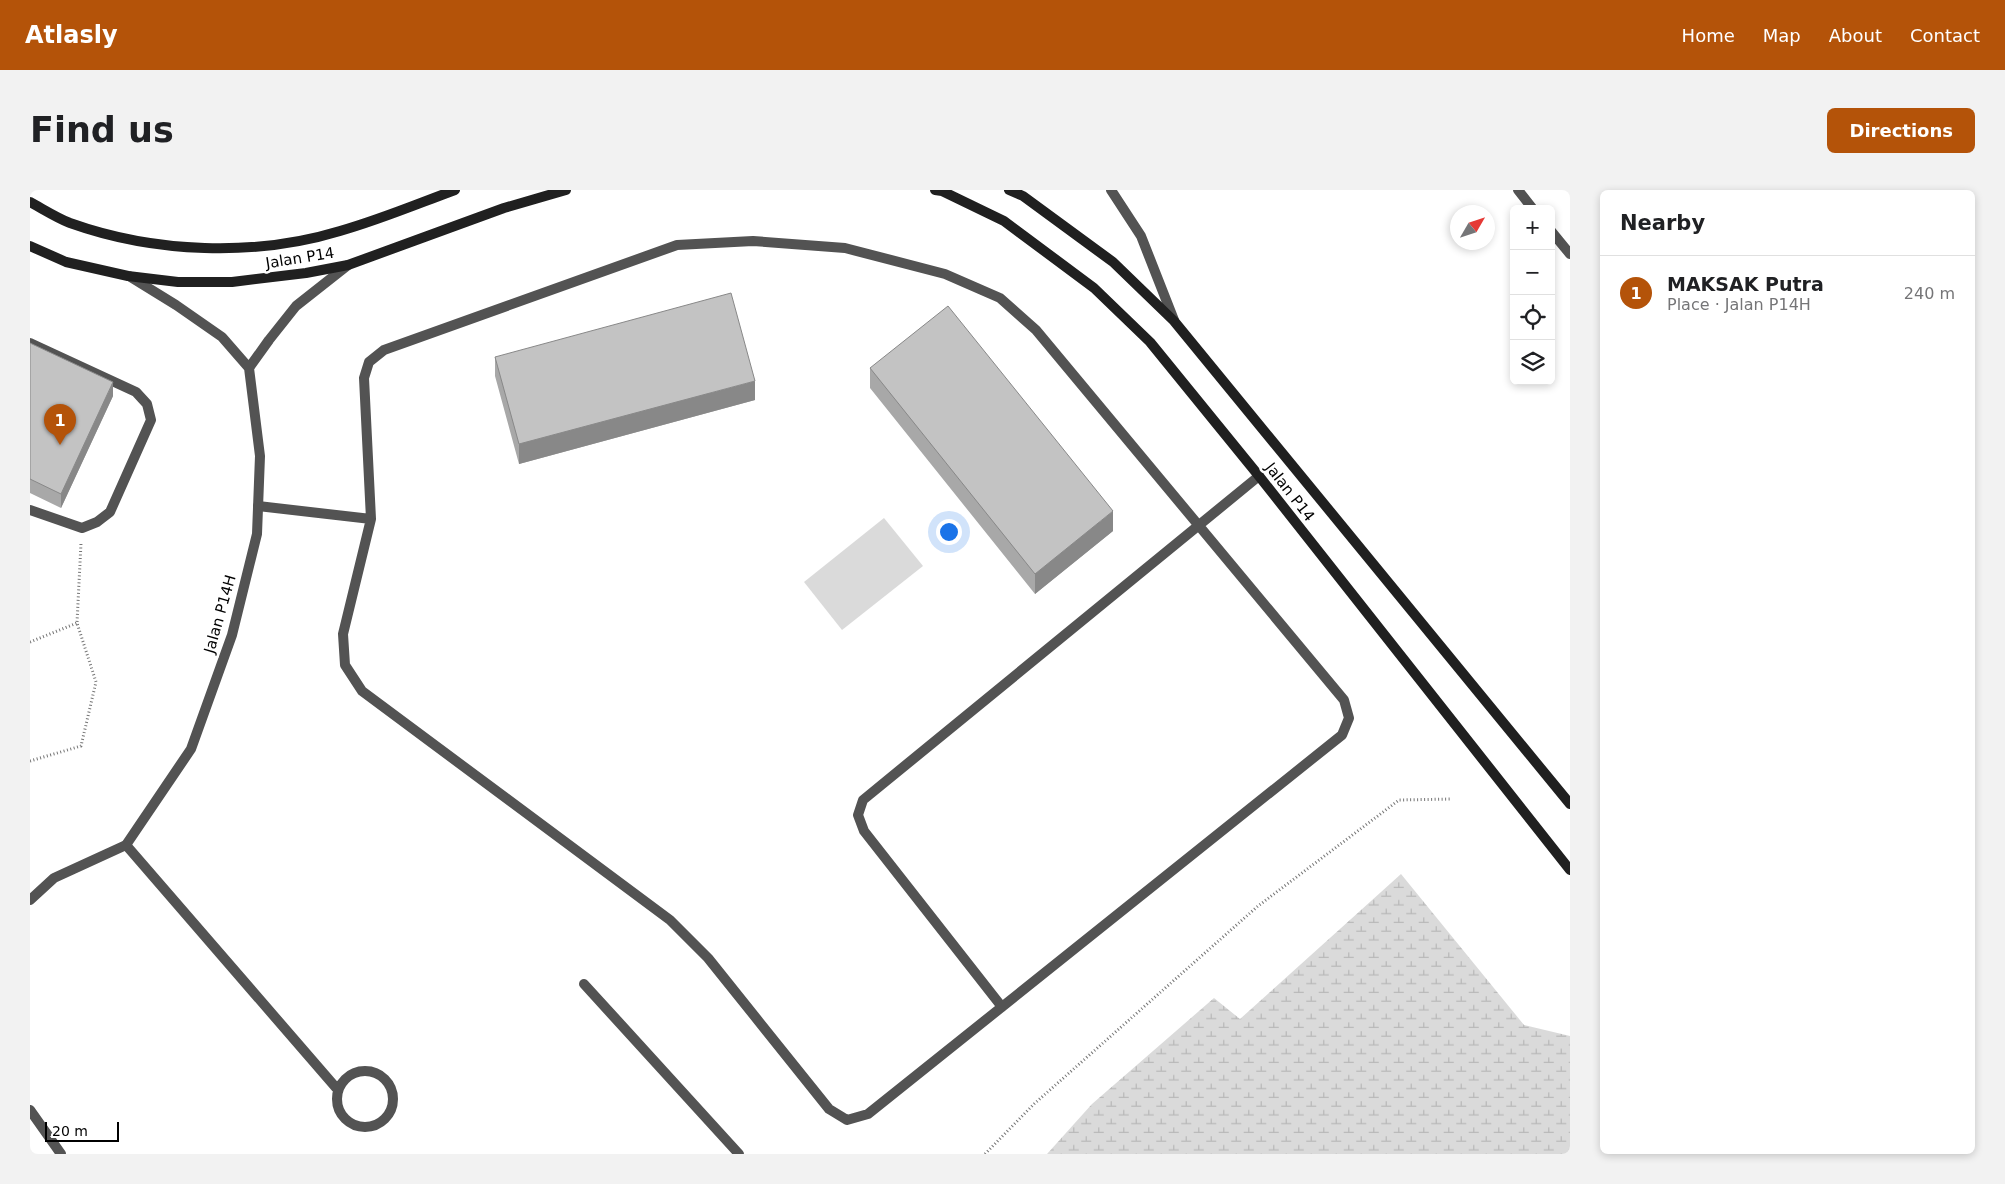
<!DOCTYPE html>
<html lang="en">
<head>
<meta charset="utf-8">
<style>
	:root { --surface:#fff; --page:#f2f2f2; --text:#202124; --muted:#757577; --line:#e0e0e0; --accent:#b45309 }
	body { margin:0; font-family:"DejaVu Sans",sans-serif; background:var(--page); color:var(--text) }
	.controls { position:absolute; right:15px; top:15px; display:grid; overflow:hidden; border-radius:8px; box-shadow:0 2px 8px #0003 }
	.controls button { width:45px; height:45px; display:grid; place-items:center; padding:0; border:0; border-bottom:1px solid var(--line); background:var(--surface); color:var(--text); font:25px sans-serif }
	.compass { position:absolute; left:1420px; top:15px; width:45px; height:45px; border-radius:50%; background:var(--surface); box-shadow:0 2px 8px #0003; rotate:51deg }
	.scale { position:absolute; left:15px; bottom:12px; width:74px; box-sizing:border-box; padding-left:5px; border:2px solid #000; border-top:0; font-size:14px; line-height:18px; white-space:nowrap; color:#000; -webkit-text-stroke:4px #fff; paint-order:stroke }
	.you { position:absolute; left:918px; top:341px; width:18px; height:18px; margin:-12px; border:4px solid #fff; border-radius:50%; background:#1a73e8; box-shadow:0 0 0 8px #1a73e833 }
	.badge { display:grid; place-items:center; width:32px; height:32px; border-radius:50%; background:var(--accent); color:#fff; font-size:16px; font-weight:700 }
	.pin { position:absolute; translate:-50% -41px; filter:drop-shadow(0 1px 2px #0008) }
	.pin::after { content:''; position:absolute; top:26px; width:18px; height:15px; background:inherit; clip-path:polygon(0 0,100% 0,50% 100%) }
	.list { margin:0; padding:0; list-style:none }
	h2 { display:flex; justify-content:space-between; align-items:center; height:65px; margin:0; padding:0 20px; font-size:21px }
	h2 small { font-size:16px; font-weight:400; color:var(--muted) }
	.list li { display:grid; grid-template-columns:32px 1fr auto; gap:15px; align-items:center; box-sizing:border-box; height:75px; padding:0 20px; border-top:1px solid var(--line) }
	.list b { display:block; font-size:19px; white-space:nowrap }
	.list p { margin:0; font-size:16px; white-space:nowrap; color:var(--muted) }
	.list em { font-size:16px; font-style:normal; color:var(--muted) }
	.icon { flex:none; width:28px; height:28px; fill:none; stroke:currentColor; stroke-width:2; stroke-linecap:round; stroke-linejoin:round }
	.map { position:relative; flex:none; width:1540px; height:964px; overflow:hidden; border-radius:8px }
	header { display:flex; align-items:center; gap:30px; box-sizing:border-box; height:70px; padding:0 25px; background:var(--accent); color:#fff }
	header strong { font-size:24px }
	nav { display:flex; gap:28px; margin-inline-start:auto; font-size:18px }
	.intro { display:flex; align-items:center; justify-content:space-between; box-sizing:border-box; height:120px; padding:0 30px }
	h1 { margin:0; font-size:35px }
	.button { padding:12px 22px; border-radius:8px; background:var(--accent); color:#fff; font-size:18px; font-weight:700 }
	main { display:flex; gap:30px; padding:0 30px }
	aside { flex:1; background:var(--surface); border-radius:8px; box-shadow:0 2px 8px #0003 }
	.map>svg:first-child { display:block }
	.grass { fill:#dadada }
	.wetland { fill:url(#wetland-marsh) }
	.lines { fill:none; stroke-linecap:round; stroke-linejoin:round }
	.path { stroke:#757575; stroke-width:3; stroke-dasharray:1 2.5; stroke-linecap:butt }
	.service { stroke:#535353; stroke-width:10 }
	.minor { stroke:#535353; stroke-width:10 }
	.secondary { stroke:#202020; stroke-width:10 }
	.wall { fill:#a8a8a8 }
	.shaded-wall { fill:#888 }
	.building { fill:#c3c3c3; stroke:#888 }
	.labels { text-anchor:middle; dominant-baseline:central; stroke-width:5; stroke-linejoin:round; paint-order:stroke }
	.street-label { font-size:15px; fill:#000; stroke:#fff }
</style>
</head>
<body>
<header>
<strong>Atlasly</strong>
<nav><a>Home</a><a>Map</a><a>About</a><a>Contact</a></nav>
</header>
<div class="intro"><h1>Find us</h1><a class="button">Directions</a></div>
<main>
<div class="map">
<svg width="1540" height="964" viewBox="0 0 1540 964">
	<defs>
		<pattern id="wetland-marsh" width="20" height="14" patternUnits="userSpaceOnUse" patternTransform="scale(1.25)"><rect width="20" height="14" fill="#dadada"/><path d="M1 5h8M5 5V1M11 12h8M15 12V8" fill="none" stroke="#b9b9b9"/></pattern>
	</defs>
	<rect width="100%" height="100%" fill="#fff"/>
	<path class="grass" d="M854,328l39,48 -81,64 -38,-48z"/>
	<path class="wetland" d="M1371,684l123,151 46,11v118h-523l45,-50 122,-106 26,21z"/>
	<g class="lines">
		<path class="path" d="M0,452l47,-19
			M0,571l51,-15 15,-64 -19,-59 4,-80
			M955,964l49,-50 224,-198 141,-106 53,-1"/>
		<path class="service" d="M1081,0l30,46 33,84
			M1488,0l15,19
			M1521,41l19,23
			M723,51l92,7 100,26 55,24 36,32 308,370 5,18 -7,17 -474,379 -21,6 -18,-11 -121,-151 -38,-38 -308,-229 -17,-26 -2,-31 28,-115 -7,-141 5,-16 15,-12 293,-105z
			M0,153l106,49 11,12 4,16 -41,92 -13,10 -15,6 -52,-18
			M228,316l113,13
			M96,655l212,245
			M972,817l-138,-176 -6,-16 5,-15 396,-324
			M307 909a28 28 0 1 1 56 0a28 28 0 1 1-56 0Z"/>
		<path class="minor" d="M219,178l20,-28 27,-34 52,-41
			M0,710l24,-22 72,-33 65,-96 41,-114 25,-101 3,-78 -11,-88 -27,-31 -46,-32 -47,-29
			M554,794l155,170
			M0,920l31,44"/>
		<path class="secondary" d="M905,0l7,1 62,30 90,67 56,54 109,134 311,394
			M979,0l14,6 90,66 61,59 396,483
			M0,12c13,7 27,16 40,21 84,30 185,34 270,8 39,-11 77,-27 115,-41
			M0,56l36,16 62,14 50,6h54l74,-9 42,-8 156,-57 62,-18"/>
	</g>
	<path class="wall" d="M0,153l83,53 -52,112 -31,-15z
		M465,167l260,43 -236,64 -24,-88z
		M840,178l243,163 -78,63 -165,-206z"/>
	<path class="shaded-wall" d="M725,191v19l-236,64v-20z
		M83,192v14l-52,112v-14z
		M1083,321v20l-78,63v-20z"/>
	<path class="building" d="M701,103l24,88 -236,63 -24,-87z
		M918,116l165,205 -78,63 -165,-206z
		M0,153l83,39 -52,112 -31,-15z"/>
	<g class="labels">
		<g class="street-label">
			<text transform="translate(270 68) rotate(-9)">Jalan P14</text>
			<text transform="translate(1260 302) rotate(52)">Jalan P14</text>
			<text transform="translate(190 424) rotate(-74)">Jalan P14H</text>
		</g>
	</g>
</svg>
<div class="controls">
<button>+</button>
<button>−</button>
<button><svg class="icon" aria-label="locate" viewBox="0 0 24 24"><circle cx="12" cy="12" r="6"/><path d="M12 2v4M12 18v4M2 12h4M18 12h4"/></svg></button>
<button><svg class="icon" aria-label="layers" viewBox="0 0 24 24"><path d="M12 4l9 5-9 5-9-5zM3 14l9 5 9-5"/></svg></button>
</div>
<svg class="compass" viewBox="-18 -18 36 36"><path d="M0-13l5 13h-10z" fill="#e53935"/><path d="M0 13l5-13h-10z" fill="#757577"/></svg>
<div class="scale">20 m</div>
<div class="you"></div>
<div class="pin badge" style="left:30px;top:255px">1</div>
</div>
<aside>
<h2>Nearby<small></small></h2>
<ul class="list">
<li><span class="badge">1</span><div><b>MAKSAK Putra</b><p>Place · Jalan P14H</p></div><em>240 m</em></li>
</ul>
</aside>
</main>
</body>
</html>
